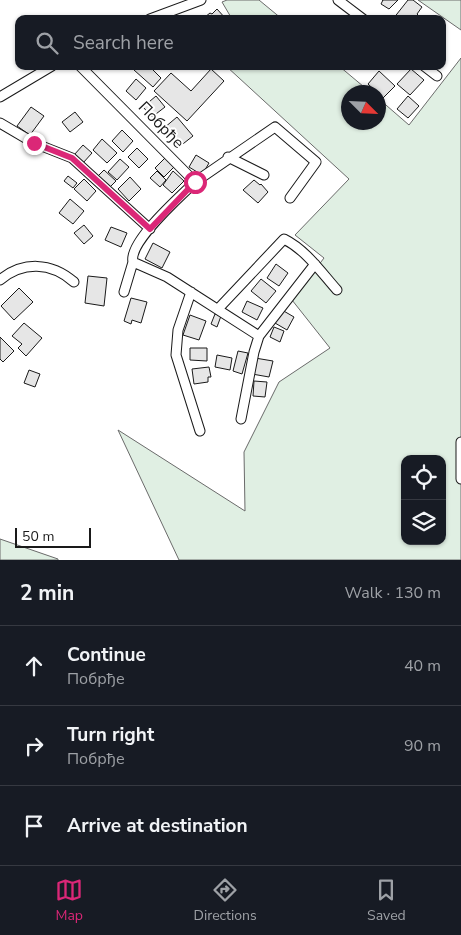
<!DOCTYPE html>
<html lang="en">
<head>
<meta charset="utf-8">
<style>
	:root { --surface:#171b24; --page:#20242c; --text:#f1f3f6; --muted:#9ea1a6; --line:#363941; --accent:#db2777 }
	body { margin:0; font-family:"Nunito Sans",sans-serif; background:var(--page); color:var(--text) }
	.controls { position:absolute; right:15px; bottom:15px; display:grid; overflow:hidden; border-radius:10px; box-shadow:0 1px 4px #0004 }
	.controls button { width:45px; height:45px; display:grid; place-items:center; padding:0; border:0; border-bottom:1px solid var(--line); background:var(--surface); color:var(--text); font:25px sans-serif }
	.compass { position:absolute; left:341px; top:85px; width:45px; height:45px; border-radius:50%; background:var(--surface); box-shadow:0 1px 4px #0004; rotate:114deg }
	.scale { position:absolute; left:15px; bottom:12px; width:76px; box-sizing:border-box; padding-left:5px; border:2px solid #1a1a1a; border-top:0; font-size:14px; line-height:18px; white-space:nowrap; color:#1a1a1a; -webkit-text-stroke:4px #fff; paint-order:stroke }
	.stop { position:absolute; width:15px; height:15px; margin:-11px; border:4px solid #db2777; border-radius:50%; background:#fff }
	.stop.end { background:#db2777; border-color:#fff; box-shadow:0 1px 5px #0008 }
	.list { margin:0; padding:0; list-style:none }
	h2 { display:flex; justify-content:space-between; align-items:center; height:65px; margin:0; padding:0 20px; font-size:21px }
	h2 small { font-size:16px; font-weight:400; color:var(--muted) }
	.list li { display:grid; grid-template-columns:32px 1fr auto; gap:15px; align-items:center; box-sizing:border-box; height:80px; padding:0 20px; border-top:1px solid var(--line) }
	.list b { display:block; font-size:19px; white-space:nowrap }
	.list p { margin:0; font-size:16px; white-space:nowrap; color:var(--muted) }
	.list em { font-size:16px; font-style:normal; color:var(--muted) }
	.icon { flex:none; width:28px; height:28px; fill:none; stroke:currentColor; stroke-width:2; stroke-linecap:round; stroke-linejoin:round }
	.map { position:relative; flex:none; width:461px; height:560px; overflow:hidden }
	.search { position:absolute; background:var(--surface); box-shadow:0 1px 4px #0004; left:15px; right:15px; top:15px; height:55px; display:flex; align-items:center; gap:12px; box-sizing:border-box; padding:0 18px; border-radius:10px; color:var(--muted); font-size:19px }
	.sheet { height:305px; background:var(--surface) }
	nav { display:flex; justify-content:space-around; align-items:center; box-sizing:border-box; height:70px; border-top:1px solid var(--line); background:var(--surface); font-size:14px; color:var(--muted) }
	nav a { display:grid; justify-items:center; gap:2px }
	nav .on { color:var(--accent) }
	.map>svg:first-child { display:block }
	.green { fill:#e0efe3; stroke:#6a6a6a; fill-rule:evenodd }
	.building { fill:#e6e6e6; stroke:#1a1a1a }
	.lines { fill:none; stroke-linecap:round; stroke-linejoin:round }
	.street-casing { stroke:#1a1a1a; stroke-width:11 }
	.street { stroke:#fff; stroke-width:9 }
	.route { stroke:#db2777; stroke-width:6 }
	.labels { text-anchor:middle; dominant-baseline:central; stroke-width:4; stroke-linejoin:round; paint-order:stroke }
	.street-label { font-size:16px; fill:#1a1a1a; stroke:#fff }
</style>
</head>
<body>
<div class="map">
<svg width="461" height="560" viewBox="0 0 461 560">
	<rect width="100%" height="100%" fill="#fff"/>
	<path class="green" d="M227,0h32l23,19h-50l-10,-17z
		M418,0h43v30z
		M461,58v502h-282l-61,-130 127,81 -1,-59 35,-70 51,-34 -38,-48 32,-42 -29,-23 54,-56 -123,-113h113l31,26h-22v30h30l1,-23 30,26zM405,459h37v82h-37z
		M0,539l58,20v1h-58z"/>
	<path class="building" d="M383,0h-1h16l-9,9 -8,-5z
		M408,0h5l9,7 -5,7 2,2 -2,3h-24z
		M217,9l9,10 -21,-2 5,-4 2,1z
		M137,66h12l12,12 -8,9 -19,-17z
		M211,69l13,12 -37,40 -33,-30 17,-18 20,18z
		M411,69l13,11 -14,15 -13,-11z
		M379,71l16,15 -12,12 -15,-14z
		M136,79l10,9 -10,12 -10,-9z
		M156,96l9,11 -13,10 -9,-10z
		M408,96l11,10 -11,12 -11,-9z
		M31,107l13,9 -14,19 -13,-9z
		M75,112l8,10 -13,10 -8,-10z
		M177,117l16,19 -14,11 -15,-19z
		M122,130l11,11 -10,11 -11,-11z
		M102,139l15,14 -10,10 -14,-13z
		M83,145l9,8 -9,10 -9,-8z
		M137,148l11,11 -9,9 -11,-11z
		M196,155l13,8 -7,12 -13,-8z
		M166,157l9,9 -11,11 -9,-9z
		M120,159l9,8 -12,13 -9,-8z
		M104,170l12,11 -6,6 -12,-11z
		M157,171l9,9 -6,7 -10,-9z
		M173,171l11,10 -12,12 -9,-8z
		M68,176l9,7 -4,5 -9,-7z
		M130,177l11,12 -12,12 -11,-12z
		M84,179l12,12 -9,10 -13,-12z
		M254,180l6,5 1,-1 7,8 -10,11 -15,-13z
		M70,199l14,12 -11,13 -14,-11z
		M84,225l9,11 -9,8 -10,-11z
		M111,227l16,6 -6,14 -16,-7z
		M153,243l17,9 -8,16 -17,-9z
		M276,264l12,9 -9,13 -12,-8z
		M88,276l19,2 -3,28 -19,-3z
		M261,279l15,12 -10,12 -15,-12z
		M19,288l14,14 -19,18 -13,-14z
		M131,298l16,4 -6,21 -9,-3 -1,4 -7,-3z
		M247,301l16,7 -6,12 -15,-8z
		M282,310l12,7 -7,13 -12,-7z
		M215,314l6,2 -4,11 -6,-3z
		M190,315l16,6 -7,19 -16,-5z
		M24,323l18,15 -16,18 -8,-8 4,-4 -10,-8z
		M274,327l10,4 -4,11 -10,-5z
		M0,337l14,14 -11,11 -3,-3z
		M190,348h17v13l-17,-1z
		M238,351l10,2 -6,21 -9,-3z
		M217,355l15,3 -2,12 -15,-3z
		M255,358l18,3 -4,16 -17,-3z
		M209,367l2,10h-3v5l-14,2 -2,-15z
		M29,370l11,4 -5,13 -11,-4z
		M254,381l13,1 -2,15 -12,-1z"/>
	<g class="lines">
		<g class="street-casing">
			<path id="street" d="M338,0l25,19
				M150,19l51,-19
				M80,66l115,116c-14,14 -67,60 -62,80l34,15 92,59
				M424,66l13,10
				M0,97l52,-31
				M0,123l34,20 38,15 78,71
				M228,157l36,18
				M195,182l80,-55 41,35 -26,36
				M0,280c23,-19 51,-18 74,2
				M124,292l9,-30
				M191,292l-13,38 -2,25 24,76
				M218,309l66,-70c22,11 37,33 53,51
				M241,419l13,-67 5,-16 56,-72
				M461,442v37"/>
		</g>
		<use href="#street" class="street"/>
	</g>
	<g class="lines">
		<path class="route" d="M34,143l38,15 78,71 45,-47"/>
	</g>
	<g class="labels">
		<g class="street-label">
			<text transform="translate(161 125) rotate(46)">Побрђе</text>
		</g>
	</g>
</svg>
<div class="controls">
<button><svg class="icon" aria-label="locate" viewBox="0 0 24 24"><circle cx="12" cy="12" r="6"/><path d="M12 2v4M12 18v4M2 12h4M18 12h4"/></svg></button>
<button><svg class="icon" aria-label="layers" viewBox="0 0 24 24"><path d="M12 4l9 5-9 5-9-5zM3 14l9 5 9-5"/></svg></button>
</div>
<svg class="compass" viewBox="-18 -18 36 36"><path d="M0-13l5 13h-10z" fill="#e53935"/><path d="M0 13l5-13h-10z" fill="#9ea1a6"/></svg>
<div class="scale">50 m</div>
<div class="stop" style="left:195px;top:182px"></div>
<div class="stop end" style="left:34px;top:143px"></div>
<div class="search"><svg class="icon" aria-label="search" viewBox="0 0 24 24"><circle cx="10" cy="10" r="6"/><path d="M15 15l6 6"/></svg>Search here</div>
</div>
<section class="sheet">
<h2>2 min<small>Walk · 130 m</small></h2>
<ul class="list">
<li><svg class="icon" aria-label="ahead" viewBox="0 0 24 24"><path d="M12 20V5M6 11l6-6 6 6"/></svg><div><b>Continue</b><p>Побрђе</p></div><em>40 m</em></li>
<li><svg class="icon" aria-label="right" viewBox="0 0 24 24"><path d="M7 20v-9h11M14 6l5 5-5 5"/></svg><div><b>Turn right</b><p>Побрђе</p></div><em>90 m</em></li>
<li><svg class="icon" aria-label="arrive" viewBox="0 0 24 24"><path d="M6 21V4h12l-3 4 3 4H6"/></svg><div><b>Arrive at destination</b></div></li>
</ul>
</section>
<nav>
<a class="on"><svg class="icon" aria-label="map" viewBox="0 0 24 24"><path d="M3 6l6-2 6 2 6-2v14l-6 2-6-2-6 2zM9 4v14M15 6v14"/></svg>Map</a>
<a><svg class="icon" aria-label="directions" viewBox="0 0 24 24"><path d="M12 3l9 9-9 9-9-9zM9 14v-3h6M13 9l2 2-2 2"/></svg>Directions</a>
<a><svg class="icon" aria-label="saved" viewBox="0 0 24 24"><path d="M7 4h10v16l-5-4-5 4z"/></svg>Saved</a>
</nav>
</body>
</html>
